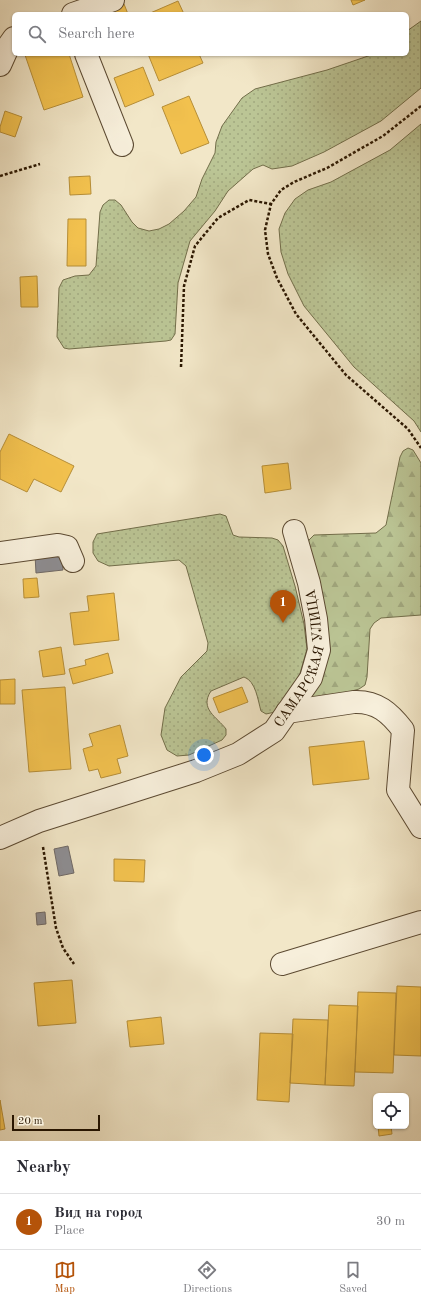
<!DOCTYPE html>
<html lang="en">
<head>
<meta charset="utf-8">
<style>
	:root { --surface:#fff; --page:#f2f2f3; --text:#2b2b33; --muted:#7c7c81; --line:#e1e1e2; --accent:#b45309 }
	body { margin:0; font-family:"Old Standard TT",serif; background:var(--page); color:var(--text) }
	.controls { position:absolute; right:12px; bottom:12px; display:grid; overflow:hidden; border-radius:6px; box-shadow:0 1px 3px #0004 }
	.controls button { width:36px; height:36px; display:grid; place-items:center; padding:0; border:0; border-bottom:1px solid var(--line); background:var(--surface); color:var(--text); font:20px sans-serif }
	.scale { position:absolute; left:12px; bottom:10px; width:88px; box-sizing:border-box; padding-left:4px; border:2px solid #2a1600; border-top:0; font-size:11px; line-height:14px; white-space:nowrap; color:#2a1600; -webkit-text-stroke:3px #f7efdb; paint-order:stroke }
	.you { position:absolute; left:204px; top:755px; width:14px; height:14px; margin:-10px; border:3px solid #fff; border-radius:50%; background:#1a73e8; box-shadow:0 0 0 6px #1a73e833 }
	.badge { display:grid; place-items:center; width:26px; height:26px; border-radius:50%; background:var(--accent); color:#fff; font-size:13px; font-weight:700 }
	.pin { position:absolute; translate:-50% -33px; filter:drop-shadow(0 1px 2px #0008) }
	.pin::after { content:''; position:absolute; top:21px; width:14px; height:12px; background:inherit; clip-path:polygon(0 0,100% 0,50% 100%) }
	.list { margin:0; padding:0; list-style:none }
	h2 { display:flex; justify-content:space-between; align-items:center; height:52px; margin:0; padding:0 16px; font-size:17px }
	h2 small { font-size:13px; font-weight:400; color:var(--muted) }
	.list li { display:grid; grid-template-columns:26px 1fr auto; gap:12px; align-items:center; box-sizing:border-box; height:56px; padding:0 16px; border-top:1px solid var(--line) }
	.list b { display:block; font-size:15px; white-space:nowrap }
	.list p { margin:0; font-size:13px; white-space:nowrap; color:var(--muted) }
	.list em { font-size:13px; font-style:normal; color:var(--muted) }
	.icon { flex:none; width:22px; height:22px; fill:none; stroke:currentColor; stroke-width:2; stroke-linecap:round; stroke-linejoin:round }
	.map { position:relative; flex:none; width:421px; height:1141px; overflow:hidden }
	.search { position:absolute; background:var(--surface); box-shadow:0 1px 3px #0004; left:12px; right:12px; top:12px; height:44px; display:flex; align-items:center; gap:10px; box-sizing:border-box; padding:0 14px; border-radius:6px; color:var(--muted); font-size:15px }
	.sheet { height:108px; background:var(--surface) }
	nav { display:flex; justify-content:space-around; align-items:center; box-sizing:border-box; height:56px; border-top:1px solid var(--line); background:var(--surface); font-size:11px; color:var(--muted) }
	nav a { display:grid; justify-items:center; gap:2px }
	nav .on { color:var(--accent) }
	.map>svg:first-child { display:block }
	.grass { fill:url(#grass-dots); stroke:#726e4a }
	.forest { fill:url(#forest-firs); stroke:#726e4a }
	.homes { fill:#f2c14e; stroke:#b68e37 }
	.industry { fill:#8d8d92; stroke:#6f6966 }
	.lines { fill:none; stroke-linecap:round; stroke-linejoin:round }
	.minor-casing { stroke:#5c4a32; stroke-width:24 }
	.path { stroke:#2a1600; stroke-width:2.5; stroke-dasharray:3 2; stroke-linecap:butt }
	.minor { stroke:#f7efdb; stroke-width:22 }
	.labels { text-anchor:middle; dominant-baseline:central; stroke-width:4; stroke-linejoin:round; paint-order:stroke }
	.street-label { font-size:14px; fill:#2a1600; stroke:#f7efdb }
</style>
</head>
<body>
<div class="map">
<svg width="421" height="1141" viewBox="0 0 421 1141">
	<defs>
		<pattern id="grass-dots" width="8" height="8" patternUnits="userSpaceOnUse"><rect width="8" height="8" fill="#bbc595"/><path d="M2 2h.1M6 6h.1" fill="none" stroke="#a1a87f" stroke-width="1.8" stroke-linecap="round"/></pattern>
		<pattern id="forest-firs" width="22" height="20" patternUnits="userSpaceOnUse"><rect width="22" height="20" fill="#bbc595"/><path d="M5 1l3.5 6h-7zM16 11l3.5 6h-7z" fill="#a1a87f"/></pattern>
	</defs>
	<rect width="100%" height="100%" fill="#f2e7c8"/>
	<filter id="stains"><feTurbulence type="fractalNoise" baseFrequency=".005" numOctaves="4"/><feColorMatrix values="0 0 0 0 .2 0 0 0 0 .09 0 0 0 0 .02 0 0 0 .5 -.17"/></filter>
	<radialGradient id="worn" r=".72"><stop offset=".6" stop-color="#630" stop-opacity="0"/><stop offset="1" stop-color="#630" stop-opacity=".3"/></radialGradient>
	<path class="grass" d="M421,21v67l-40,33 -57,31 -32,14 -20,3 -9,-4 -10,4 -25,22 -13,20 -25,30 -12,42 -3,51 -4,6 -5,1 -97,8 -5,-1 -7,-11 2,-49 4,-8 12,-4 14,-1 7,-9 4,-54 3,-7 6,-5h6l6,5 11,17 6,6 11,3 10,-2 10,-5 15,-13 12,-14 6,-18 13,-26 1,-11 6,-16 20,-28 13,-9 72,-19 47,-16h33v-23z
		M421,124v308l-7,-11 -60,-54 -50,-61 -16,-32 -7,-22 -2,-23 6,-16 10,-14 13,-9 23,-8 59,-32z
		M220,514l6,2 7,19 6,2 33,1 6,2 5,6 12,40 9,38 3,25 -8,28 -24,35 -9,2 -5,-3c-3,-10 -5,-30 -17,-34l-33,14c-12,18 6,26 15,38v6l-4,5 -33,15 -12,1 -10,-6 -6,-15 4,-27 16,-31 26,-26 1,-8 -22,-77 -7,-6 -70,6 -11,-5 -5,-8v-11l4,-8z"/>
	<path class="forest" d="M408,448l5,2 8,13v152l-40,3 -7,5 -4,6 -3,48 -2,8 -6,4 -49,14 -3,-156 2,-7 5,-5 62,-2 10,-8 14,-68 3,-6z"/>
	<path class="homes" d="M351,0h14l-12,5z
		M178,1l6,13h-36z
		M124,4l4,10h-28z
		M29,54h40l14,43 -39,13 -19,-55z
		M148,54h51l4,9 -44,18z
		M143,67l11,28 -29,12 -11,-29z
		M189,96l20,47 -28,11 -19,-47z
		M5,111l17,6 -7,20 -15,-5v-5z
		M90,176l1,18 -21,1 -1,-18z
		M68,219h18v47h-19z
		M37,276l1,31h-17l-1,-30z
		M9,434l65,32 -13,26 -27,-13 -7,13 -27,-13v-27z
		M288,463l3,26 -26,4 -3,-27z
		M37,578l2,19 -15,1 -1,-19z
		M114,593l5,47 -45,5 -4,-32 19,-2 -2,-15z
		M61,647l4,27 -22,3 -4,-26z
		M108,653l5,20 -40,11 -4,-15 17,-4 -1,-5z
		M15,679v25h-15v-24z
		M65,687l6,82 -42,3 -7,-82z
		M242,687l6,15 -29,11 -6,-15z
		M120,725l8,31 -11,3 4,14 -20,5 -3,-9 -9,2 -6,-22 10,-3 -4,-12z
		M364,741l5,38 -56,6 -4,-38z
		M114,859l31,1 -1,22 -30,-1z
		M72,980l4,43 -38,3 -4,-43z
		M397,986l24,1v69l-27,-1z
		M358,992l38,1 -3,80 -38,-1z
		M329,1005l29,1 -4,80 -29,-1z
		M161,1017l3,27 -34,3 -3,-26z
		M293,1019l35,1 -3,65 -35,-2z
		M260,1033l33,1 -4,68 -32,-2z
		M0,1100l5,29 -5,1z
		M378,1126h13l1,8 -13,2z"/>
	<path class="industry" d="M61,553l2,17 -27,3 -1,-18z
		M68,846l6,27 -15,3 -5,-27z
		M45,912l1,12 -9,1 -1,-12z"/>
	<g class="lines">
		<g class="minor-casing">
			<g id="minor">
				<path d="M73,14l40,-14"/>
				<path d="M86,54l36,91"/>
				<path d="M0,65l9,-20 5,-7"/>
				<path d="M0,553l58,-8 9,2 6,14"/>
				<path d="M287,712l67,-10c23,-1 36,11 49,28l-5,60 23,37"/>
				<path id="s1" d="M0,838l39,-17 157,-50 42,-17 36,-23 37,-53 8,-28 -3,-31 -7,-36 -15,-52"/>
				<path d="M282,964l139,-42"/>
			</g>
		</g>
		<path class="path" d="M421,106l-38,30 -56,32 -33,14 -13,8 -10,14 -6,26 3,24 9,24 19,36 50,61 62,54 13,19
			M0,176l40,-12
			M181,367l3,-81 11,-40 23,-28 31,-18 22,4
			M43,847l13,81 7,20 11,16"/>
		<use href="#minor" class="minor"/>
	</g>
	<g class="labels">
		<g class="street-label">
			<text stroke="none"><textPath href="#s1" startOffset="376">САМАРСКАЯ УЛИЦА</textPath></text>
		</g>
	</g>
	<rect width="100%" height="100%" filter="url(#stains)"/>
	<rect width="100%" height="100%" fill="url(#worn)"/>
</svg>
<div class="controls">
<button><svg class="icon" aria-label="locate" viewBox="0 0 24 24"><circle cx="12" cy="12" r="6"/><path d="M12 2v4M12 18v4M2 12h4M18 12h4"/></svg></button>
</div>
<div class="scale">20 m</div>
<div class="you"></div>
<div class="pin badge" style="left:283px;top:623px">1</div>
<div class="search"><svg class="icon" aria-label="search" viewBox="0 0 24 24"><circle cx="10" cy="10" r="6"/><path d="M15 15l6 6"/></svg>Search here</div>
</div>
<section class="sheet">
<h2>Nearby<small></small></h2>
<ul class="list">
<li><span class="badge">1</span><div><b>Вид на город</b><p>Place</p></div><em>30 m</em></li>
</ul>
</section>
<nav>
<a class="on"><svg class="icon" aria-label="map" viewBox="0 0 24 24"><path d="M3 6l6-2 6 2 6-2v14l-6 2-6-2-6 2zM9 4v14M15 6v14"/></svg>Map</a>
<a><svg class="icon" aria-label="directions" viewBox="0 0 24 24"><path d="M12 3l9 9-9 9-9-9zM9 14v-3h6M13 9l2 2-2 2"/></svg>Directions</a>
<a><svg class="icon" aria-label="saved" viewBox="0 0 24 24"><path d="M7 4h10v16l-5-4-5 4z"/></svg>Saved</a>
</nav>
</body>
</html>
